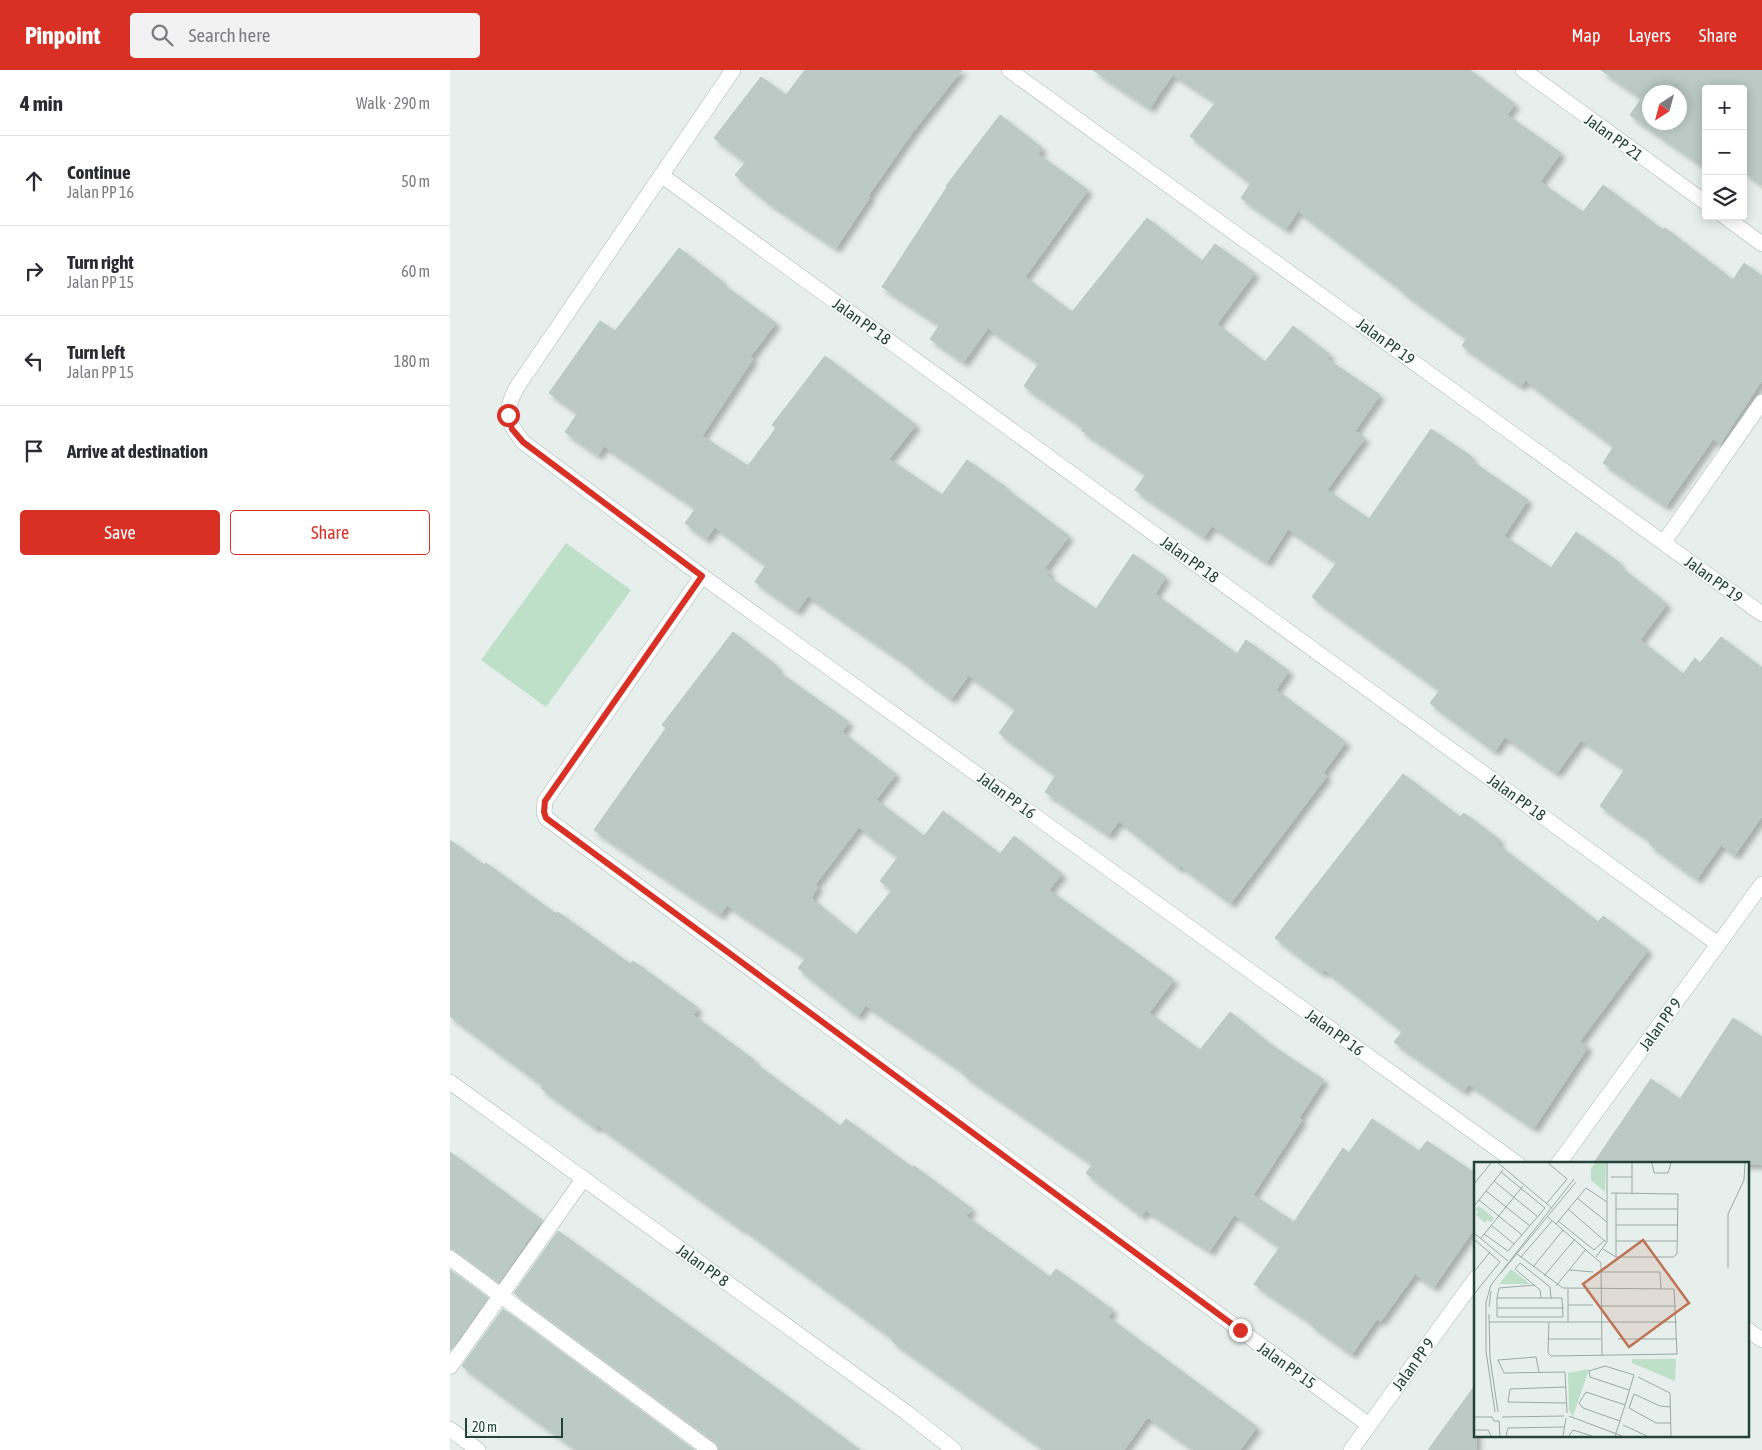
<!DOCTYPE html>
<html lang="en">
<head>
<meta charset="utf-8">
<style>
	:root { --surface:#fff; --page:#f2f2f3; --text:#2b2b33; --muted:#7c7c81; --line:#e1e1e2; --accent:#d93025 }
	body { margin:0; font-family:"Asap Condensed",sans-serif; background:var(--page); color:var(--text) }
	.controls { position:absolute; right:15px; top:15px; display:grid; overflow:hidden; border-radius:5px; box-shadow:0 2px 12px #0003 }
	.controls button { width:45px; height:45px; display:grid; place-items:center; padding:0; border:0; border-bottom:1px solid var(--line); background:var(--surface); color:var(--text); font:25px sans-serif }
	.compass { position:absolute; left:1192px; top:15px; width:45px; height:45px; border-radius:50%; background:var(--surface); box-shadow:0 2px 12px #0003; rotate:216deg }
	.scale { position:absolute; left:15px; bottom:12px; width:98px; box-sizing:border-box; padding-left:5px; border:2px solid #24423a; border-top:0; font-size:14px; line-height:18px; white-space:nowrap; color:#24423a; -webkit-text-stroke:4px #f7fbf9; paint-order:stroke }
	.stop { position:absolute; width:15px; height:15px; margin:-11px; border:4px solid #d93025; border-radius:50%; background:#fff }
	.stop.end { background:#d93025; border-color:#fff; box-shadow:0 1px 5px #0008 }
	.list { margin:0; padding:0; list-style:none }
	h2 { display:flex; justify-content:space-between; align-items:center; height:65px; margin:0; padding:0 20px; font-size:21px }
	h2 small { font-size:16px; font-weight:400; color:var(--muted) }
	.list li { display:grid; grid-template-columns:32px 1fr auto; gap:15px; align-items:center; box-sizing:border-box; height:90px; padding:0 20px; border-top:1px solid var(--line) }
	.list b { display:block; font-size:19px; white-space:nowrap }
	.list p { margin:0; font-size:16px; white-space:nowrap; color:var(--muted) }
	.list em { font-size:16px; font-style:normal; color:var(--muted) }
	.actions { display:flex; gap:10px; padding:15px 20px }
	.actions a { flex:1; padding:11px 0; border:1px solid var(--accent); border-radius:5px; text-align:center; font-size:18px; color:var(--accent) }
	.actions .main { background:var(--accent); color:#fff }
	.icon { flex:none; width:28px; height:28px; fill:none; stroke:currentColor; stroke-width:2; stroke-linecap:round; stroke-linejoin:round }
	.map { position:relative; flex:none; width:1312px; height:1380px; overflow:hidden }
	header { display:flex; align-items:center; gap:30px; box-sizing:border-box; height:70px; padding:0 25px; background:var(--accent); color:#fff }
	header strong { font-size:24px }
	nav { display:flex; gap:28px; margin-inline-start:auto; font-size:18px }
	.search { width:350px; height:45px; background:var(--page); display:flex; align-items:center; gap:12px; box-sizing:border-box; padding:0 18px; border-radius:5px; color:var(--muted); font-size:19px }
	main { display:flex }
	aside { flex:1; background:var(--surface) }
	.map>svg:first-child { display:block }
	.green { fill:#bfe0c8 }
	.building { fill:#bbcac4; stroke:#b8c9c2; fill-rule:evenodd; filter:url(#shadow) }
	.lines { fill:none; stroke-linecap:round; stroke-linejoin:round }
	.service-casing { stroke:#a8b8b2; stroke-width:16 }
	.minor-casing { stroke:#a8b8b2; stroke-width:16 }
	.service { stroke:#fff; stroke-width:15 }
	.minor { stroke:#fff; stroke-width:15 }
	.route { stroke:#d93025; stroke-width:6 }
	.labels { text-anchor:middle; dominant-baseline:central; stroke-width:4; stroke-linejoin:round; paint-order:stroke }
	.street-label { font-size:16px; fill:#24423a; stroke:#f7fbf9 }
	.inset-road { fill:none; stroke:#98aaa4; stroke-width:1 }
	.view { fill:#c07456; fill-opacity:0.15; stroke:#c07456; stroke-width:2.5 }
	.inset-edge { fill:none; stroke:#24423a; stroke-width:2.5 }
</style>
</head>
<body>
<header>
<strong>Pinpoint</strong>
<div class="search"><svg class="icon" aria-label="search" viewBox="0 0 24 24"><circle cx="10" cy="10" r="6"/><path d="M15 15l6 6"/></svg>Search here</div>
<nav><a>Map</a><a>Layers</a><a>Share</a></nav>
</header>
<main>
<aside>
<h2>4 min<small>Walk · 290 m</small></h2>
<ul class="list">
<li><svg class="icon" aria-label="ahead" viewBox="0 0 24 24"><path d="M12 20V5M6 11l6-6 6 6"/></svg><div><b>Continue</b><p>Jalan PP 16</p></div><em>50 m</em></li>
<li><svg class="icon" aria-label="right" viewBox="0 0 24 24"><path d="M7 20v-9h11M14 6l5 5-5 5"/></svg><div><b>Turn right</b><p>Jalan PP 15</p></div><em>60 m</em></li>
<li><svg class="icon" aria-label="left" viewBox="0 0 24 24"><path d="M17 20v-9H6M10 6l-5 5 5 5"/></svg><div><b>Turn left</b><p>Jalan PP 15</p></div><em>180 m</em></li>
<li><svg class="icon" aria-label="arrive" viewBox="0 0 24 24"><path d="M6 21V4h12l-3 4 3 4H6"/></svg><div><b>Arrive at destination</b></div></li>
</ul>
<div class="actions"><a class="main">Save</a><a>Share</a></div>
</aside>
<div class="map">
<svg width="1312" height="1380" viewBox="0 0 1312 1380">
	<defs>
		<filter id="shadow"><feDropShadow dx="4.5" dy="4.5" stdDeviation="2.5" flood-color="#0004"/></filter>
	</defs>
	<rect width="100%" height="100%" fill="#e6efeb"/>
	<path class="green" d="M116,473l65,47 -85,117 -65,-47z"/>
	<path class="building" d="M355,0h157l-50,63 -44,63 2,1 -34,51 -68,-46 -33,-27 11,-13 -32,-24 47,-61 25,18z
		M643,0h377l45,34 -8,11 54,38 -21,29 43,30 20,-27 60,45 2,-2 68,52 11,-17 18,13v104l-42,64 -7,-5 -47,67 -63,-43 11,-17 -89,-66 -4,6 -59,-40 5,-8 -67,-48 1,-1 -103,-78 -12,18 -45,-31 10,-15 -61,-47 26,-34 -43,-28 -23,34z
		M1151,0h161v115l-19,-14v-82h-37v79l-76,-53 12,-17zM1200,22h30v30h-30z
		M550,45l42,33 -4,6 50,36 -63,87 47,35 75,-94 55,43 13,-17 40,29 -38,51 48,38 28,-36 37,29 -3,4 53,36 -25,36 10,7 -38,52 42,29 62,-90 41,28 -2,3 58,40 -24,36 47,32 25,-36 44,31 -2,2 49,39 -27,36 43,34 12,-16 5,5 21,-26 41,31v148l-27,39 -14,-10 -24,34 -48,-35 2,-3 -51,-35 25,-37 -44,-29 -24,33 -52,-36 -10,14 -65,-48 10,-13 -128,-93 25,-35 -49,-33 -21,33 -55,-36 -8,11 -69,-47 11,-16 -65,-44 2,-3 -59,-41 15,-23 -51,-35 -24,34 -34,-23 10,-14 -58,-38 65,-100 -1,-1z
		M229,178l44,34 -1,2 54,39 -26,34 3,2 -51,77 46,30 28,-38 -4,-3 53,-69 91,69 -27,34 53,36 25,-35 40,28 -1,1 63,47 -24,32 5,4 -3,4 49,33 37,-55 33,23 -11,17 82,60 9,-14 43,31 -13,19 70,52 -23,31 4,3 -96,127 -50,-37 -2,2 -60,-47 -10,14 -64,-43 11,-17 -57,-42 17,-24 -47,-34 -18,24 -41,-31 1,-1 -103,-71 -11,15 -42,-29 11,-17 -51,-38 -9,12 -21,-16 11,-15 -92,-62 -6,9 -33,-23 13,-19 -29,-20 51,-72 15,10z
		M283,562l45,35 -2,3 73,52 -7,10 54,42 -20,26 48,36 19,-25 57,43 14,-18 48,38 -13,16 125,90 -25,33 51,37 30,-38 44,35 50,33 -25,38 3,2 -49,75 41,27 49,-74 6,5 23,-34 47,32 8,-10 49,33v52l-42,61 -19,-13 -34,47 -4,-2 -25,35 -41,-29 1,-2 -58,-39 26,-37 -42,-30 -4,-2 -24,36 -64,-41 -4,6 -56,-43 7,-9 -130,-90 1,-2 -98,-67 -8,11 -60,-48 8,-10 -79,-53 -7,10 -126,-85 72,-102 -4,-3zM409,757l39,30 -18,24 12,9 -36,45 -45,-37 7,-11 -3,-2z
		M953,704l57,43 4,-4 36,27 -3,4 101,78 5,-6 45,34 -68,91 8,6 -54,81 -65,-44 -5,7 -70,-49 9,-11 -78,-61 -3,3 -47,-35z
		M0,770l34,25 2,-2 70,51 2,-2 72,52 3,-3 65,47 -5,7 61,45 -1,2 87,64 6,-7 67,49 1,-2 58,43 -6,7 84,61 6,-8 57,41 -5,7 149,110 -17,23h-46l-45,-32h-2l-23,32h-79l-153,-109 2,-2 -151,-111 -1,1 -144,-104 -2,3 -55,-40 2,-3 -93,-69z
		M1283,948l29,19v127h-169l58,-85 29,20z
		M0,1082l92,68 -43,62 -43,-32 -6,-1z
		M108,1161l226,163 76,56h-141l-3,-8 -202,-149z
		M0,1200l38,28 -38,53z
		M53,1239l191,141h-117l-115,-84z
		M1026,1314v66h-48z"/>
	<g class="lines">
		<g class="service-casing">
			<path id="service" d="M1214,472l98,-140
				M0,1188l260,192
				M0,1297l134,-189"/>
		</g>
		<g class="minor-casing">
			<path id="minor" d="M283,0l-216,317c-13,23 -11,34 6,55l179,134 816,588
				M559,0l753,544
				M1073,0l183,133
				M211,105l1057,769
				M1274,146l38,28
				M252,506l-157,225 -1,11 2,6 823,607
				M0,1012l457,331 47,37
				M1108,1094l204,-280
				M1298,1260l14,10
				M0,1359l28,21
				M901,1380l125,-172"/>
		</g>
		<use href="#service" class="service"/>
		<use href="#minor" class="minor"/>
	</g>
	<g class="lines">
		<path class="route" d="M58,345l4,14 11,13 179,134 -157,225 -1,11 2,6 694,512"/>
	</g>
	<g class="labels">
		<g class="street-label">
			<text transform="translate(1164 67) rotate(36)">Jalan PP 21</text>
			<text transform="translate(412 251) rotate(36)">Jalan PP 18</text>
			<text transform="translate(936 271) rotate(36)">Jalan PP 19</text>
			<text transform="translate(740 489) rotate(36)">Jalan PP 18</text>
			<text transform="translate(1264 509) rotate(36)">Jalan PP 19</text>
			<text transform="translate(557 725) rotate(36)">Jalan PP 16</text>
			<text transform="translate(1067 727) rotate(36)">Jalan PP 18</text>
			<text transform="translate(1210 954) rotate(-54)">Jalan PP 9</text>
			<text transform="translate(885 962) rotate(36)">Jalan PP 16</text>
			<text transform="translate(253 1195) rotate(36)">Jalan PP 8</text>
			<text transform="translate(963 1294) rotate(-54)">Jalan PP 9</text>
			<text transform="translate(837 1295) rotate(36)">Jalan PP 15</text>
		</g>
	</g>
	<g transform="translate(1024 1092)">
		<rect width="275" height="275" fill="#e6efeb"/>
		<path d="M121,1h11l-1,29 -14,-12v-12zM5,44l15,12 -3,4 -4,-2 -2,3 -9,-8 2,-3 -3,-3zM37,107l19,15h-31zM158,197h44l-1,22 -43,-18zM115,207l-16,47 -4,-5 -1,-38z" fill="#bfe0c8"/>
		<path class="inset-road" d="M24,1l54,45M178,1l2,10h14l3,-10M137,15h21M20,19l44,36M0,22l17,-21M12,29l44,35M158,31v-30M103,36l30,24M5,38l43,35M73,41l20,-24 -19,-16M0,44l29,-36M94,47l38,33M142,47h62M74,55l53,46 1,93M84,59l36,29 11,-10M82,62l30,-36 21,14M17,63l23,19M142,63h61M0,71l34,28M10,72l24,17 37,-43 -44,-36M7,76l42,-52M0,77l26,23 -25,31M142,79h61M129,87l13,8h57l4,-3 1,-60 -67,-1M43,92l46,34 111,1 3,65 -126,2 -3,-3 1,-31M47,95l31,-36M122,95l11,-15v-79M142,95v-64M59,105l30,-37M254,106v-54l16,-34 1,-17M96,108l23,2M0,110l16,-20M128,110h58l1,17M26,112l76,-92M70,114l31,-37M82,124l30,-37M23,136h65l1,19h-66v-19l2,-10 36,-3M67,136l-1,-8 -25,-21 5,-6 30,24 1,11M94,143h25M128,144h74M15,145l2,-16M23,146h67M15,152l1,44 8,54M15,160h188M94,160v-33M74,177h54M144,177h59M65,210l-3,-15 -38,3 6,13 61,-1 2,41M164,215l32,16 1,43M92,225l-56,2 -2,13 59,1M197,245l-11,-1 -26,-12 -5,14 27,15h15M21,250l-9,-61v-49l5,-17 83,-106M95,254l53,20M0,255h18l2,4h5M28,255l62,-1M25,259l1,15M146,259l-37,-13 -4,-5 7,-11 39,13M149,263l24,11M0,268h14l3,6M32,274l2,-8 56,-1M89,274l3,-18M95,274l4,-6 19,6M141,274l10,-31 9,-30 -29,-9 -16,5 1,6 39,13"/>
		<path class="view" d="M169,78l46,63 -60,44 -46,-63z"/>
		<rect width="275" height="275" class="inset-edge"/>
	</g>
</svg>
<div class="controls">
<button>+</button>
<button>−</button>
<button><svg class="icon" aria-label="layers" viewBox="0 0 24 24"><path d="M12 4l9 5-9 5-9-5zM3 14l9 5 9-5"/></svg></button>
</div>
<svg class="compass" viewBox="-18 -18 36 36"><path d="M0-13l5 13h-10z" fill="#e53935"/><path d="M0 13l5-13h-10z" fill="#7c7c81"/></svg>
<div class="scale">20 m</div>
<div class="stop" style="left:58px;top:345px"></div>
<div class="stop end" style="left:790px;top:1260px"></div>
</div>
</main>
</body>
</html>
